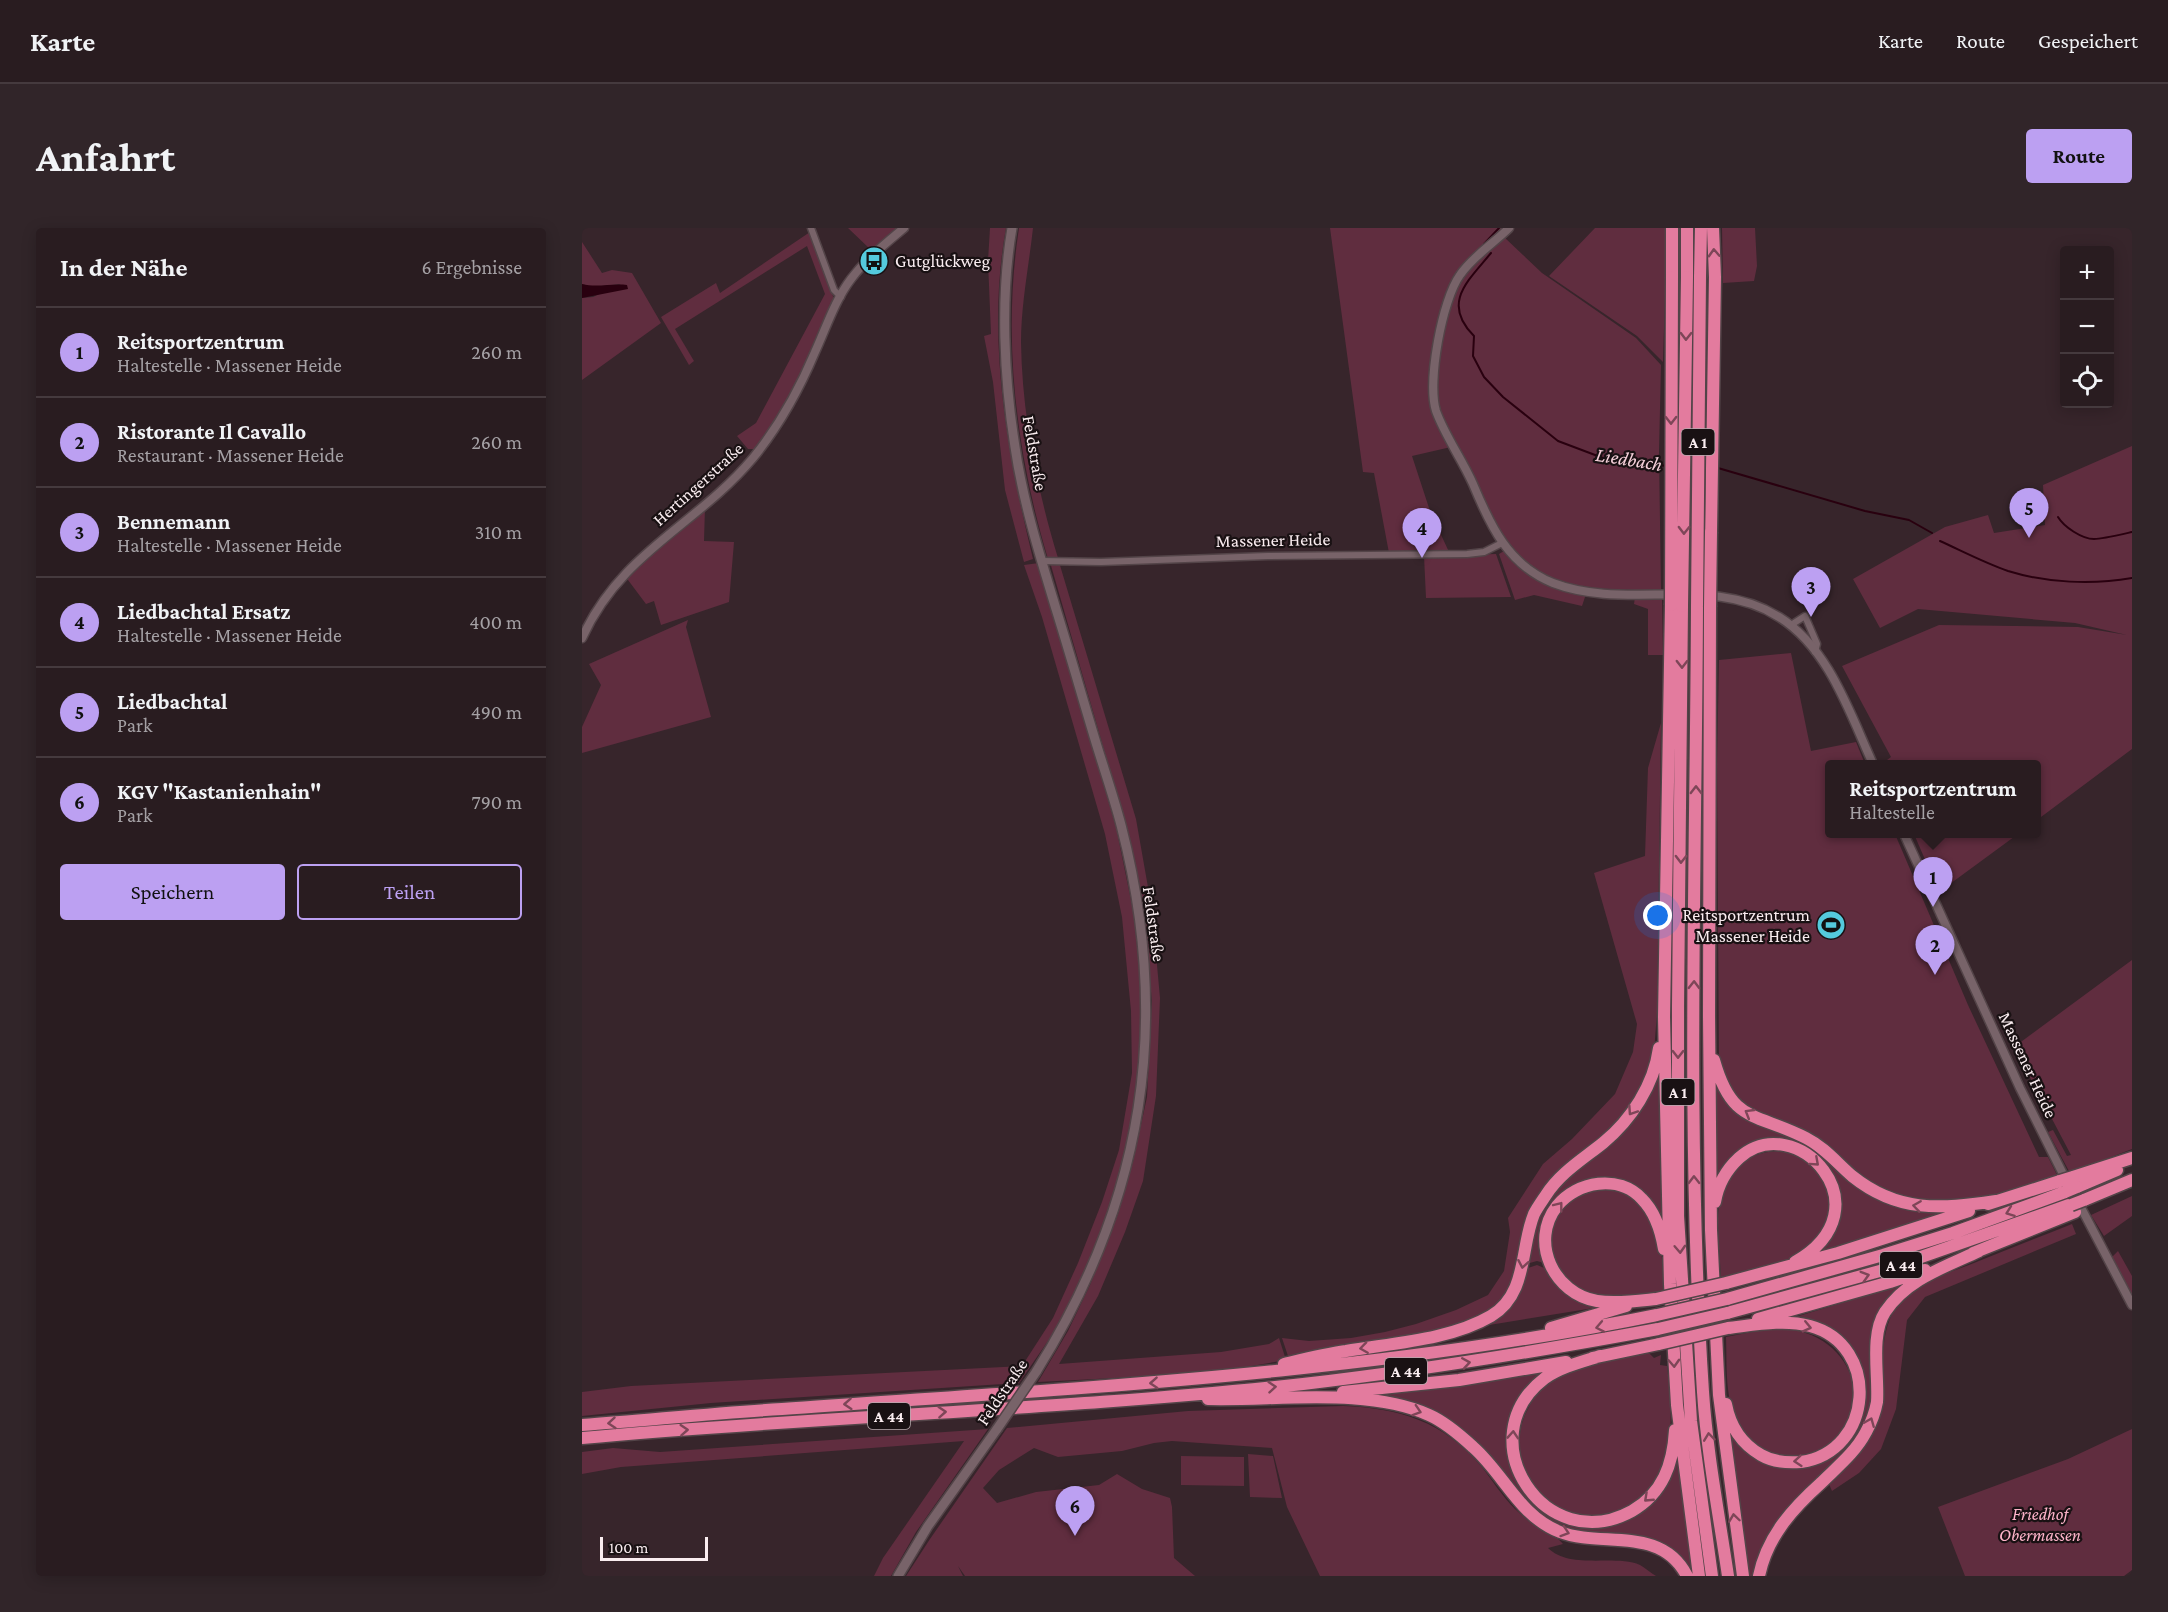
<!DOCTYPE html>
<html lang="de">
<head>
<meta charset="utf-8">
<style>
	:root { --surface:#291c20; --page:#312529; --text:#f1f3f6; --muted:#a5a1a5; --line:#453a3e; --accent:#bca0f2 }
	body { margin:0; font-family:"Crimson Pro",serif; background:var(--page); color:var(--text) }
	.controls { position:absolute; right:18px; top:18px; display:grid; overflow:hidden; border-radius:6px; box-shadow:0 3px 15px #0003 }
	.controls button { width:54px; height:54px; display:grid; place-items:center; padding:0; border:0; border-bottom:2px solid var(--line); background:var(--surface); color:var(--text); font:30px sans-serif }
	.scale { position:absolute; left:18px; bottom:15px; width:108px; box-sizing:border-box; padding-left:6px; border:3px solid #faedf0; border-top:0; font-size:16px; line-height:21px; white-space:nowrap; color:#faedf0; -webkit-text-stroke:4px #191113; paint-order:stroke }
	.you { position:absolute; left:1076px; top:688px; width:21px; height:21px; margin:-15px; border:4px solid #fff; border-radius:50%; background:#1a73e8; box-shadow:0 0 0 9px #1a73e833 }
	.badge { display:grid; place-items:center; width:39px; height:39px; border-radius:50%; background:var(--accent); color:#111; font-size:20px; font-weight:700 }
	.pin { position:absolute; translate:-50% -50px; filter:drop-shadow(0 2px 3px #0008) }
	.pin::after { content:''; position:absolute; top:32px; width:21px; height:18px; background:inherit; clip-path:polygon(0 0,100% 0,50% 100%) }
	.popup { position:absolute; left:1243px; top:532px; width:216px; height:78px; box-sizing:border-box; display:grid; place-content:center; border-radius:6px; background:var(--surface); filter:drop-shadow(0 2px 4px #0005); font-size:20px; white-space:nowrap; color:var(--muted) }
	.popup b { font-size:22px; color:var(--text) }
	.popup::after { content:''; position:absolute; left:50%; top:100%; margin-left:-12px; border:12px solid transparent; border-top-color:var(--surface) }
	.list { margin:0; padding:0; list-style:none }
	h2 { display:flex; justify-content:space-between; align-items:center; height:78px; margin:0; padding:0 24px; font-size:26px }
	h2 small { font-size:20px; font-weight:400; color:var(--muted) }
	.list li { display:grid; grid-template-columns:39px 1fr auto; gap:18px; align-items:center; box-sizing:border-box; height:90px; padding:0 24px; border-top:2px solid var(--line) }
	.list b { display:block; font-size:22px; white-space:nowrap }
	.list p { margin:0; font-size:20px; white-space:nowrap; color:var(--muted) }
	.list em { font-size:20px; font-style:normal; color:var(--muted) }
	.actions { display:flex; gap:12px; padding:18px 24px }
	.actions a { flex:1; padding:14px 0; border:2px solid var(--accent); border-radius:6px; text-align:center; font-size:21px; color:var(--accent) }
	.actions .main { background:var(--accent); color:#111 }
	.icon { flex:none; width:33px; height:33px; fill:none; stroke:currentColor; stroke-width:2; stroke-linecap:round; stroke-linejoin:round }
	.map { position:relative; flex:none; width:1550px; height:1348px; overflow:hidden; border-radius:6px }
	header { display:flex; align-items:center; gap:36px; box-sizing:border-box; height:84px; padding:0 30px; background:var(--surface); border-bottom:2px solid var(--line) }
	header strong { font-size:28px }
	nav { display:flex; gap:33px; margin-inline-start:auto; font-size:21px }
	.intro { display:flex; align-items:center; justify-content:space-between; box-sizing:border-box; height:144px; padding:0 36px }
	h1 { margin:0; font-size:42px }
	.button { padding:15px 27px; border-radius:6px; background:var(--accent); color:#111; font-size:21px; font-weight:700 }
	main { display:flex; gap:36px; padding:0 36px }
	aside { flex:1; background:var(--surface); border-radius:6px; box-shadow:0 3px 15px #0003 }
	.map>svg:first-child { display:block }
	.green { fill:#602d3f }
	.water { fill:#29000f }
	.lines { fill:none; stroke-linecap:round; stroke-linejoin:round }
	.stream { stroke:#29000f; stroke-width:2 }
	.minor-casing { stroke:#534448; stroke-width:9 }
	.tertiary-casing { stroke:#534448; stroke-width:11 }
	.secondary-casing { stroke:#534448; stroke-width:12 }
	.motorway-casing { stroke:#534448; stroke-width:15 }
	.minor { stroke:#786369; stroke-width:6 }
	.tertiary { stroke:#786369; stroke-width:8 }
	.secondary { stroke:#786369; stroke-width:9 }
	.motorway { stroke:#e37b9e; stroke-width:12 }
	.secondary-bridge-casing { stroke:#534448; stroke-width:12; stroke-linecap:butt }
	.motorway-bridge-casing { stroke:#534448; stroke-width:15; stroke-linecap:butt }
	.secondary-bridge { stroke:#786369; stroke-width:9 }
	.motorway-bridge { stroke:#e37b9e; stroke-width:12 }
	.oneway { stroke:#7e4658 }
	.labels { text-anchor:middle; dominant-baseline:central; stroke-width:4.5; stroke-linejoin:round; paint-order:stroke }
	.shield { fill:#191113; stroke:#b6abae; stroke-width:1.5 }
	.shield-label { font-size:16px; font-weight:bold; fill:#faedf0 }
	.poi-label { font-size:18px; fill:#faedf0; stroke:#191113; text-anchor:start }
	.street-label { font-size:18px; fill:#faedf0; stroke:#191113 }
	.park-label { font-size:18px; font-style:italic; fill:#feb4ca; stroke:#191113 }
	.water-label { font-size:20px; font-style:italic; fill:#f6d0da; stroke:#191113 }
</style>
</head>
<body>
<header>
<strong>Karte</strong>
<nav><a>Karte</a><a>Route</a><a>Gespeichert</a></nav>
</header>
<div class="intro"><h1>Anfahrt</h1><a class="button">Route</a></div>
<main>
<aside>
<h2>In der Nähe<small>6 Ergebnisse</small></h2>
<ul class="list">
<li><span class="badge">1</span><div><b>Reitsportzentrum</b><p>Haltestelle · Massener Heide</p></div><em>260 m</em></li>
<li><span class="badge">2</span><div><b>Ristorante Il Cavallo</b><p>Restaurant · Massener Heide</p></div><em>260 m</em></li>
<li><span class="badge">3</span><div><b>Bennemann</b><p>Haltestelle · Massener Heide</p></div><em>310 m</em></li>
<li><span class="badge">4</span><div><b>Liedbachtal Ersatz</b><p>Haltestelle · Massener Heide</p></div><em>400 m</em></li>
<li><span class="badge">5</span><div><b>Liedbachtal</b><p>Park</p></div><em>490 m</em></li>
<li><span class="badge">6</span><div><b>KGV &quot;Kastanienhain&quot;</b><p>Park</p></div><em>790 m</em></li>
</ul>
<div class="actions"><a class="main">Speichern</a><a>Teilen</a></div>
</aside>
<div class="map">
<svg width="1550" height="1348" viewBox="0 0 1550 1348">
	<rect width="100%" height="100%" fill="#37252b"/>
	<path class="green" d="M266,0h50l-27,22z
		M408,0h16c-20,110 1,224 27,331l-9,3 -19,-72 -12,-108 -9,-46 7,-2 -3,-73z
		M437,0h14c-4,37 -12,76 -12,114 1,73 16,147 37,216l-10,1c-32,-107 -46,-220 -29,-331z
		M748,0h175l-33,29 -32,60 -11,69 1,10 21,51 -39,9 18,55 19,41 -60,1 -15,-80 -11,-1z
		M1013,0h72l-4,134 -26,-26 -88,-60z
		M1140,0h33l2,38 -3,15 -31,2z
		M228,4l24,67 -33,75 -19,36 -23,35 -5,4h-6l-11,-13 19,-13 69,-129 -18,-48 -132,83 19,32 -5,4 -28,-48 55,-34 4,10z
		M922,9l38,36 94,65 25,27 -2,87 2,139 -75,-3 -37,-11 -27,-17 -18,-19 -65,-130 -4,-24 10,-69 10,-29 20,-27z
		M0,14l20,31 10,-3 20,3 29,50 -79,57v-82l11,-1 28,-13 -29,3 -10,-3z
		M1550,218v303l-95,71 -1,-56h-153v-1l8,-6 -49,-91 97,-41 139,2 49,8 -52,-12 -157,-14 -38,19 -27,-49 92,-52 43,-12 6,18 51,-8 -2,-40z
		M123,279l-1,34 30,1 -5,60 -68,23 -7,-24 -8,3 -21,-28z
		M922,323l14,14 68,29 -4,12 -48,-11 -19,5 -16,-46z
		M914,326l15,43 -85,1 -2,-42z
		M468,334h9l77,257 16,91 8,88 -4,98 -13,85 -18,51 -27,64 -39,68 162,-12 48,-8 10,-6 7,22 -75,13 -173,9 30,-51 22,-46 28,-71 15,-52 14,-65 5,-96 -9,-87 -17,-88z
		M457,335l77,264 18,88 9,94 -7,86 -10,57 -15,58 -27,67 -25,48 -40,58 -308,20 -129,13v-24l49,-6 391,-20 31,-48 25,-55 24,-61 17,-52 13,-77 -1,-62 -9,-94 -17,-83 -63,-217 -18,-52z
		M1053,369h27l1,58h-15v-46l-14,-5z
		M106,392l-2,7 25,90 -129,36v-26l19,-42 -12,-21z
		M1209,425l20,98 45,-9 9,22h-35v70h65l73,171 71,152h9l10,20 -47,15 -44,9h-51l-32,-11 -34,-23 -112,-67 -10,-12 -9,-25 -2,-299 2,-104z
		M1079,495l-4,290 -3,39 -12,37 -20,30 -78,71 -26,85 -12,22 -15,15 -29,14 -173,33 -7,-21 27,3 42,-3 34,-6 31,-8 40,-14 32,-15 16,-24 6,-39 -2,-14 35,-54 29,-25 43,-45 18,-42 4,-28 -43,-151 51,-17 3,-88z
		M1332,606h104l-79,58z
		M1550,732v189l-62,24 -22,-41 5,-2 14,26 4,-1 -57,-108z
		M1080,834l1,159 -8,-14 -42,-28 -60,26 -9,58 -7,-2 -11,3 11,-48 12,-21 59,-52z
		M1132,849l9,18 82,45 62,49 78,23 1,3 -129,38 4,-5 17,-42 -33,-56 -61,1 -29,40z
		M1201,923c10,4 20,7 29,14 18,14 24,48 11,67 -5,9 -19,19 -27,25 -18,12 -54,17 -75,21 -3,-55 -17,-126 62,-127z
		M1030,959l29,15 19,37 5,51 -35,8 -17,1 -29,-5 -21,-15 -14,-32 5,-30 23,-24z
		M1550,968v20l-28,20 -13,-21z
		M1490,996l4,10 -151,63 -18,23 -11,89 -15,40 -22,24 -27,18 -3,-7c20,-20 44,-40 50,-69 8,-39 -5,-82 22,-115 17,-20 49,-27 73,-37 32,-13 65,-26 98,-39z
		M1536,1023l14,25v19l-20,-38z
		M955,1037l12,5 51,37 -123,20 17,-10 31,-48z
		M1325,1055l-22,22 -13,101 -8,22 -10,17 -47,46 -52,85h-9l-17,-142c57,73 161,16 130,-69 -4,-9 -14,-24 -22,-29 -12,-8 -34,-12 -48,-17z
		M1180,1102c10,0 22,-2 32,0 34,6 61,33 60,68 0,5 0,10 -1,14 -12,34 -51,55 -84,41 -16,-6 -28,-19 -34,-35 -10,-25 -8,-54 -9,-81z
		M1067,1125l5,5 7,-3 -1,10 7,1c4,35 8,75 -7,108 -15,36 -62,51 -97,37 -5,-2 -10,-7 -15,-11 -27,-21 -36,-53 -23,-85 7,-15 16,-30 31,-39 23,-15 65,-17 93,-23z
		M963,1144c-7,8 -20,17 -25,27 -3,6 -4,16 -5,23 -2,9 -7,21 -6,31 8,68 96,97 145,49 12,-12 18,-28 24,-43l16,117 -20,-22 -115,-26 -24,-14 -68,-81 -26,-17 -69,-19z
		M761,1178c56,2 100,15 138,60 11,14 21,30 34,43 9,8 18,16 29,23 7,4 14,5 19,12l-15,4c22,22 66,6 92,17 5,3 11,8 16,11h-336l-33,-69 -15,-59 -100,-7 -18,2 -32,8 -64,6 -24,-9 -35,22 -16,18 14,15 39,-11 63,-7 18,-11 25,15 28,9 2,9 2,51 21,18h-230l-7,-10 5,10h-57l24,-37 77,-111 181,-17z
		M406,1201l-72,103 -25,44h-17l9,-18 81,-117 -343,26 -39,7v-22l31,-4 47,4z
		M1550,1201v141l-8,6h-159l-27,-69 130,-48z
		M666,1226l25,2 9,42 -32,-1z
		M599,1228l63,1v29l-63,-1z"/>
	<path class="water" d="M0,56c15,4 30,-1 45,1l1,4 -46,9z"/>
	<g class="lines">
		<path class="stream" d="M902,16l15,-16
			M909,25c-23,28 -50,50 -17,83l-1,20 11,21 19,20 55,44 45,17 64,8
			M1136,240l147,43 44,9 23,13
			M1476,289c6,10 24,22 36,22 8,0 29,-5 38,-7
			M1358,313c22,10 45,22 68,30 39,12 84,14 124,7"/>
		<g class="minor-casing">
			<path id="minor" d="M229,0l23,62 7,7
				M460,333l59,1 167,-6 199,-2 17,-2 18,-9
				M1209,397l14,-9 12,28 -2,8"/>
		</g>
		<g class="tertiary-casing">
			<path id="tertiary" d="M927,0c-16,16 -36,28 -49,47 -18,25 -33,107 -24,136 9,25 26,48 37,73 17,41 35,81 80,99 73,28 158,-9 226,34 50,31 71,97 94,147
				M0,410c39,-86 115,-113 171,-180 26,-32 46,-68 62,-106 11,-24 20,-52 36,-73 15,-20 34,-35 53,-51
				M1322,606l116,254 48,96
				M1494,970l56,107"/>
		</g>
		<g class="secondary-casing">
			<path id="secondary" d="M430,0c-12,69 -8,150 3,219 8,55 25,109 41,162 14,45 27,91 41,137 8,26 17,52 24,79 51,197 23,375 -85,547
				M316,1348l30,-50 69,-97"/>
		</g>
		<g class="motorway-casing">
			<path id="motorway" d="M1105,0v49
				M1090,49v-49
				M1118,49l1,-49
				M1129,304l4,-255 -2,-49
				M1089,377l-7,412 6,267 7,121 22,171
				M1100,378l-4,401v209l13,205 21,155
				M1115,378c-1,261 -11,526 6,786 4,61 16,123 25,184
				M1128,379l-1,409 2,214 8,165 24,181
				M1132,832c18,64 41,52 92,78 18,9 31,25 46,38 46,37 88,33 144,25
				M1491,949l59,-19
				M1495,959l40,-17
				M1502,972l48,-20
				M1133,974c3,-18 11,-32 24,-44 56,-51 151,50 56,104
				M1406,976l72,-23
				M1391,1025l102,-41
				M1144,1055l112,-30 131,-42
				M1074,1071c-19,2 -40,5 -59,2 -43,-7 -68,-59 -40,-95 20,-25 62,-32 85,-7 13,13 19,32 22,50
				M1145,1071l156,-44 70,-22 112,-41
				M1145,1085l160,-44 182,-64
				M1176,1091l132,-37 35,-12
				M969,1100l75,-22
				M1018,1128c-19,6 -39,11 -55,22 -79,60 0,181 87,133 31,-18 41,-47 43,-81
				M1010,1130l67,-14
				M702,1136c21,-5 41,-10 62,-13 47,-8 104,-11 145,-35 37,-22 29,-68 43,-102 3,-6 8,-13 12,-19 14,-22 37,-36 57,-52 28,-23 51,-58 56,-95
				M761,1164l116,-12 107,-18
				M626,1171c68,2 159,-12 221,16 16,7 31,20 44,32 31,27 46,69 87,85 42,16 101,-7 127,44
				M1144,1176c4,22 16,40 35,51 12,7 27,8 40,7 73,-10 80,-117 9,-136 -26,-7 -56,-1 -82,2
				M0,1197c67,-5 134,-12 200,-16 293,-21 587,-35 875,-94
				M0,1210c240,-22 482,-28 721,-54 119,-14 237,-33 355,-55
				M1177,1348c8,-39 33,-67 62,-93 16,-16 34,-30 45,-51 5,-9 9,-19 11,-30 2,-26 -7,-67 8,-90 22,-33 60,-45 94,-61"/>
		</g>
		<use href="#minor" class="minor"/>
		<use href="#tertiary" class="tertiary"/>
		<use href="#secondary" class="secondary"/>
		<use href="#motorway" class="motorway"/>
		<g class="secondary-bridge-casing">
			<path id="secondary-bridge" d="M415,1201l39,-57"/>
		</g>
		<g class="motorway-bridge-casing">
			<path id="motorway-bridge" d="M1089,377l1,-328
				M1100,378l5,-329
				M1115,378l3,-329
				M1128,379l1,-75
				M1478,953l13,-4
				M1483,964l12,-5
				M1489,977l13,-5
				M1074,1071l70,-16
				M1075,1087l70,-16
				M1076,1101l69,-16
				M1077,1116l69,-16"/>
		</g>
		<use href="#secondary-bridge" class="secondary-bridge"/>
		<use href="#motorway-bridge" class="motorway-bridge"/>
	</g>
	<defs><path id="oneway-chevron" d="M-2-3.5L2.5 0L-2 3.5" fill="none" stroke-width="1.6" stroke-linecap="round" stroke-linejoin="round" transform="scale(1.5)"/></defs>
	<g class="oneway">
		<use href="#oneway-chevron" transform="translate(1132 25) rotate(-93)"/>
		<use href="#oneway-chevron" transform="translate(1104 108) rotate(91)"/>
		<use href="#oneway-chevron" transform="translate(1089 192) rotate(90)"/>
		<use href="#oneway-chevron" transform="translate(1102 302) rotate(91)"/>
		<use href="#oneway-chevron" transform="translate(1100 436) rotate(90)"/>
		<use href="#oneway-chevron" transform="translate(1114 562) rotate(-90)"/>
		<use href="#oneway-chevron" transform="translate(1099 631) rotate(91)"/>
		<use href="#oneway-chevron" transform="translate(1112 757) rotate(-89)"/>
		<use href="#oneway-chevron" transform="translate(1096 826) rotate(90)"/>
		<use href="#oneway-chevron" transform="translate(1050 883) rotate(124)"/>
		<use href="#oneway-chevron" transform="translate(1167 885) rotate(-149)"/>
		<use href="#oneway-chevron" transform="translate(1233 934) rotate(42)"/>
		<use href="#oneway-chevron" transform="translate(1112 952) rotate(-91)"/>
		<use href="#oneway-chevron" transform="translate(977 978) rotate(-52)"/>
		<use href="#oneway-chevron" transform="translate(1335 978) rotate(-172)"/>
		<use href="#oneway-chevron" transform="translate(1428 984) rotate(160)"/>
		<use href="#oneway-chevron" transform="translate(1098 1021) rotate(87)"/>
		<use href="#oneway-chevron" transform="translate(941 1036) rotate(100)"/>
		<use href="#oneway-chevron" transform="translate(1283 1048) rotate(-16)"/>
		<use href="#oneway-chevron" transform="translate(1018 1099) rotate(169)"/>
		<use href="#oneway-chevron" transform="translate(1225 1099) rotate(13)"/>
		<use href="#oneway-chevron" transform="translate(782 1120) rotate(172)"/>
		<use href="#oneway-chevron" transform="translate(884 1135) rotate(-9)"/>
		<use href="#oneway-chevron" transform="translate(1092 1135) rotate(87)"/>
		<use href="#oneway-chevron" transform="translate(572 1155) rotate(176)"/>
		<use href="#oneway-chevron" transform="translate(690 1159) rotate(-5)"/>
		<use href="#oneway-chevron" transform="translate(266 1176) rotate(176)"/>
		<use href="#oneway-chevron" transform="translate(835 1183) rotate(18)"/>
		<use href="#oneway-chevron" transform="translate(360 1184) rotate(-4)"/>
		<use href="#oneway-chevron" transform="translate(1288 1194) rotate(-68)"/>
		<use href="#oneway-chevron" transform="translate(30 1195) rotate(175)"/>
		<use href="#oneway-chevron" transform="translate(102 1202) rotate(-4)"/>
		<use href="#oneway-chevron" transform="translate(931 1207) rotate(-86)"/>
		<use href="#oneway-chevron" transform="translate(1127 1209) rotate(-97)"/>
		<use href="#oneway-chevron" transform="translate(1216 1233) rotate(175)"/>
		<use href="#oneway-chevron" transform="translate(1066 1270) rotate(137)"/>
		<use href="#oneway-chevron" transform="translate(1152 1290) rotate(-98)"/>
		<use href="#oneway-chevron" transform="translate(983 1304) rotate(18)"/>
	</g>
	<defs>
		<g id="bus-disc" transform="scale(1.5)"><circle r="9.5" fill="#54cadd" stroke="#191113"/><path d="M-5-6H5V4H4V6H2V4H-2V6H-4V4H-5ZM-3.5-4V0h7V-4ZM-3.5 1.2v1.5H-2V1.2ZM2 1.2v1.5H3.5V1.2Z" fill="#111"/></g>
		<g id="stadium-disc" transform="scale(1.5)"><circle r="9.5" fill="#54cadd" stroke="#191113"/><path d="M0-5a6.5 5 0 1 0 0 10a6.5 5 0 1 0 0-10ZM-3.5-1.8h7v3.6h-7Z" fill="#111"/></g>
	</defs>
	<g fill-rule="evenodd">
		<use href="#bus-disc" x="292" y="33"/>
		<use href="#stadium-disc" x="1249" y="697"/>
	</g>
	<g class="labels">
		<g class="shield">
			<rect x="1099.5" y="201" width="33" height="26" rx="4.5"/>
			<rect x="1079.5" y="851" width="33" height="26" rx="4.5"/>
			<rect x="1298" y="1024" width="42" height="26" rx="4.5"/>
			<rect x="803" y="1130" width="42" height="26" rx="4.5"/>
			<rect x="286" y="1175" width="42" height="26" rx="4.5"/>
		</g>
		<g class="shield-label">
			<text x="1116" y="214">A 1</text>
			<text x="1096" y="864">A 1</text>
			<text x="1319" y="1037">A 44</text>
			<text x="824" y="1143">A 44</text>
			<text x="307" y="1188">A 44</text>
		</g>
		<g class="poi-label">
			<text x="313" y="33">Gutglückweg</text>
			<text x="1228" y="687" text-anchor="end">Reitsportzentrum<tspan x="1228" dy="21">Massener Heide</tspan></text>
		</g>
		<g class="street-label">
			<text transform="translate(453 225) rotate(80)">Feldstraße</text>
			<text transform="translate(116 256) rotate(-42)">Hertingerstraße</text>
			<text transform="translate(691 312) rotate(-1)">Massener Heide</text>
			<text transform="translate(572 696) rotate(82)">Feldstraße</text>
			<text transform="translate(1446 837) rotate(65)">Massener Heide</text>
			<text transform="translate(420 1164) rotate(-56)">Feldstraße</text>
		</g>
		<g class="park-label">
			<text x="1458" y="1286">Friedhof<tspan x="1458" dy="21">Obermassen</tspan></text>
		</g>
		<g class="water-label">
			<text transform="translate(1047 231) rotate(9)">Liedbach</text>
		</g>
	</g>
</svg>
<div class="controls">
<button>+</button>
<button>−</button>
<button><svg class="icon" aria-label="locate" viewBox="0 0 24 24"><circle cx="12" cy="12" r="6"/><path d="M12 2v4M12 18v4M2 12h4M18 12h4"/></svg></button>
</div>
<div class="scale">100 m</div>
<div class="you"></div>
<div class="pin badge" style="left:1351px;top:679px">1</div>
<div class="popup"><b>Reitsportzentrum</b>Haltestelle</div>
<div class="pin badge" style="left:1353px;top:747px">2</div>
<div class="pin badge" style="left:1229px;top:389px">3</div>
<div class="pin badge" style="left:840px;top:330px">4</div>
<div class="pin badge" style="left:1447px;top:310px">5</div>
<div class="pin badge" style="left:493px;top:1308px">6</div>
</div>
</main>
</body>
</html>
